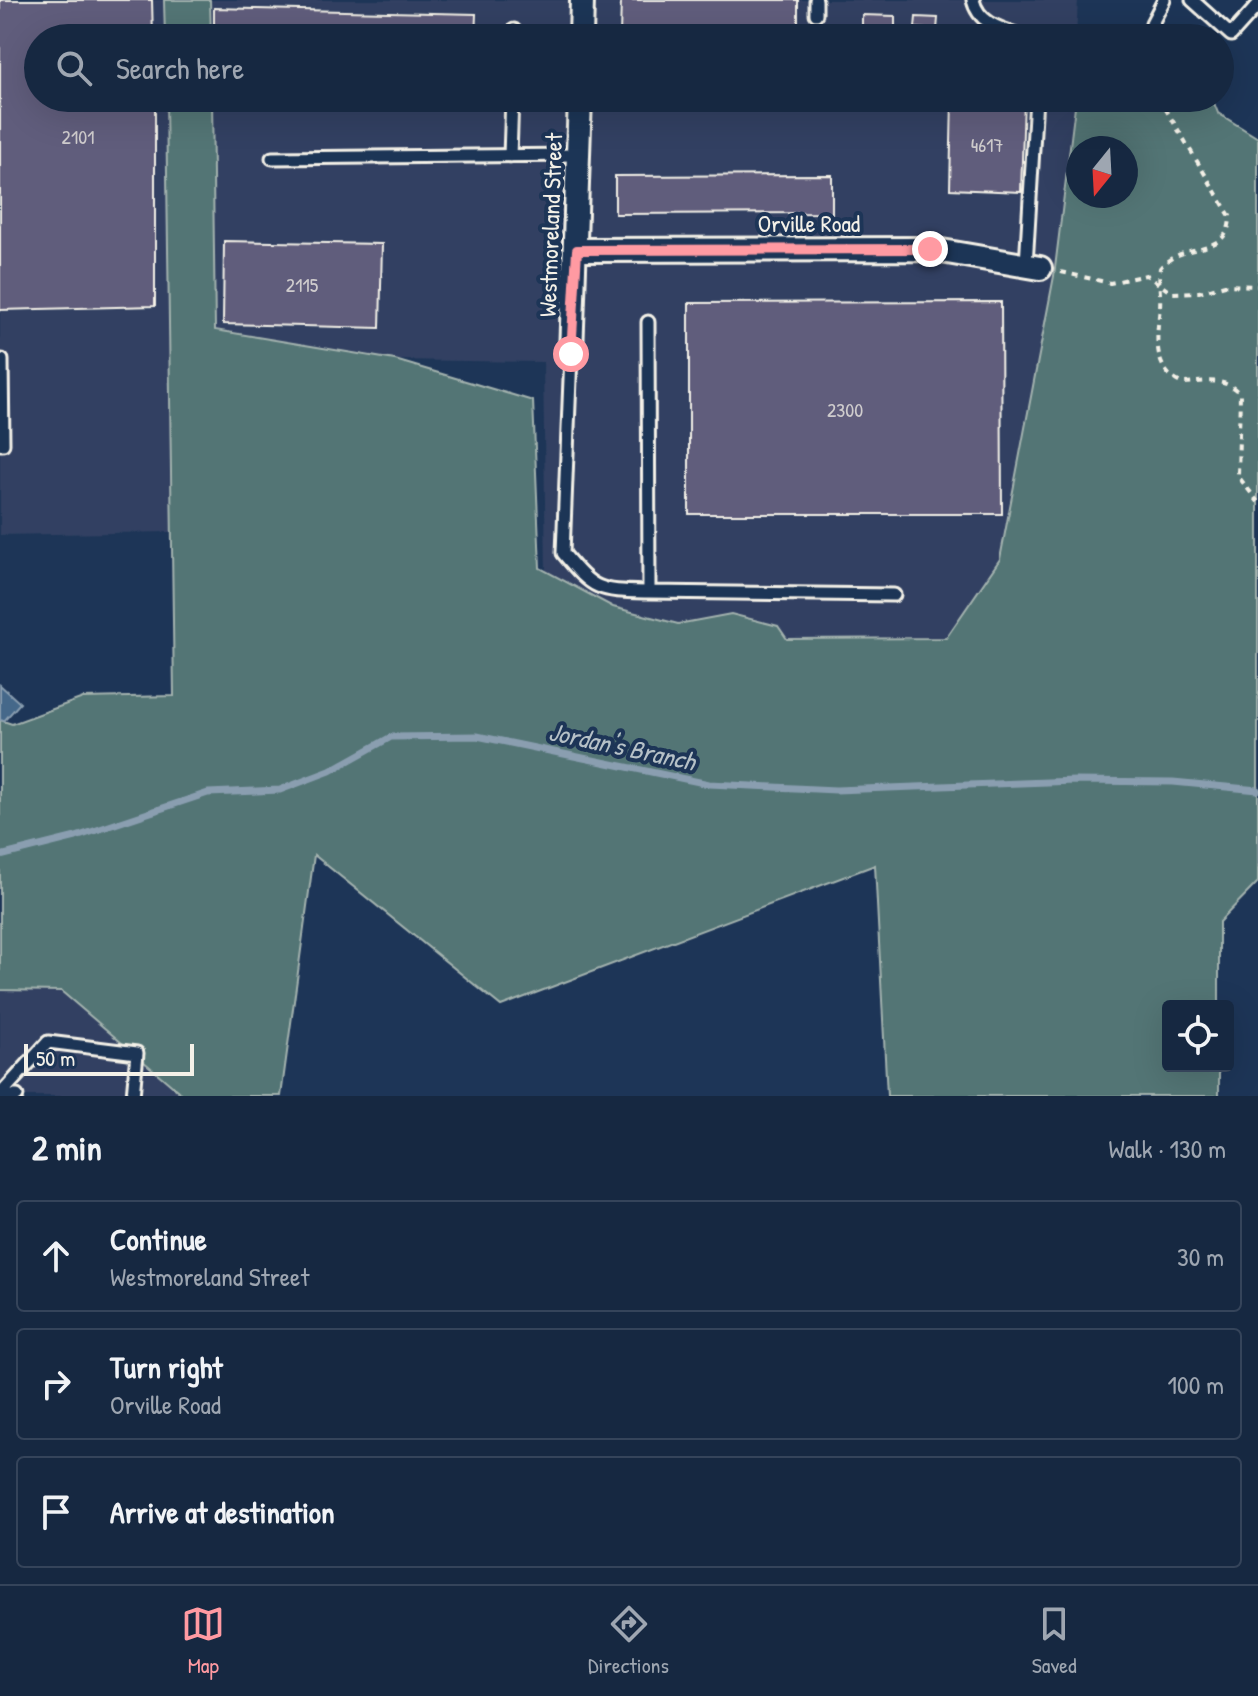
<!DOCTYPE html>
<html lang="en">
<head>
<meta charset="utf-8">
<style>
	:root { --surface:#162841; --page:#1f3048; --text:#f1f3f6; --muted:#9ea6b1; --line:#35445a; --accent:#ff9aa2 }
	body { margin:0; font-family:"Patrick Hand",sans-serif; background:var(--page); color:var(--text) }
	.controls { position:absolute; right:24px; bottom:24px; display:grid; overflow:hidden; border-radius:8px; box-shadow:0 8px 32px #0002 }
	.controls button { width:72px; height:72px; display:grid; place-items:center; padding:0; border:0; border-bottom:2px solid var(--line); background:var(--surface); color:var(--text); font:40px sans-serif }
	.compass { position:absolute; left:1066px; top:136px; width:72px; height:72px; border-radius:50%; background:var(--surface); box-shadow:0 8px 32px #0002; rotate:198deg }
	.scale { position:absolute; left:24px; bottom:20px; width:170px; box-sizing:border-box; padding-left:8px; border:4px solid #f4f1e8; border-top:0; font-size:22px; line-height:28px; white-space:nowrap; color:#f4f1e8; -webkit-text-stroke:6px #1d3557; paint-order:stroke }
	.stop { position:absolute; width:24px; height:24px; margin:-18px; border:6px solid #ff9aa2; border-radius:50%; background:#fff }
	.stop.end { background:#ff9aa2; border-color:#fff; box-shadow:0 2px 8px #0008 }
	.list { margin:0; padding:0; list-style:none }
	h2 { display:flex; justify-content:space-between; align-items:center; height:104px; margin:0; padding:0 32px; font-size:34px }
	h2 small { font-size:26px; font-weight:400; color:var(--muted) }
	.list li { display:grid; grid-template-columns:52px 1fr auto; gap:24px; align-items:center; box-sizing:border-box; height:112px; margin:0 16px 16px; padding:0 16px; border:2px solid var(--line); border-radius:8px }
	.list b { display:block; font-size:30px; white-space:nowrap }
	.list p { margin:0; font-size:26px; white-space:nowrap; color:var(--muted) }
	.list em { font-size:26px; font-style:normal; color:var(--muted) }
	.icon { flex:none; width:44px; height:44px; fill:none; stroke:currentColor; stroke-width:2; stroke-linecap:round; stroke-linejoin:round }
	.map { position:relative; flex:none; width:1258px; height:1096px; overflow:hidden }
	.search { position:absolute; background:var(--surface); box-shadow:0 8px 32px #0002; left:24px; right:24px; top:24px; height:88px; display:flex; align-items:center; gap:20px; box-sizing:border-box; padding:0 28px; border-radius:44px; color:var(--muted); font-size:30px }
	.sheet { height:488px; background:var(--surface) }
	nav { display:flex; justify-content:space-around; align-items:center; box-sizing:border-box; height:112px; border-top:2px solid var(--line); background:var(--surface); font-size:22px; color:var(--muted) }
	nav a { display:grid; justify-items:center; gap:4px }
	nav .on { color:var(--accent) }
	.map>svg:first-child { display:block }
	.built { fill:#314162 }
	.green { fill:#527475; stroke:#a3b2ae; stroke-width:2; fill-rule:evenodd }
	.water { fill:#44678a; stroke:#8a9eb0; stroke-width:2 }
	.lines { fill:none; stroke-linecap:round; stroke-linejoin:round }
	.stream { stroke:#8a9eb0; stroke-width:7 }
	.building { fill:#605d7b; stroke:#f4f1e8; stroke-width:2 }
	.service-casing { stroke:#f4f1e8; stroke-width:17 }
	.minor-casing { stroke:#f4f1e8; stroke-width:28 }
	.path { stroke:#f4f1e8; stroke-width:4; stroke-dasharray:6 6; stroke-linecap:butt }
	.service { stroke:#1d3557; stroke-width:11 }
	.minor { stroke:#1d3557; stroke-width:22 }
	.route { stroke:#ff9aa2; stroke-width:10 }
	.labels { text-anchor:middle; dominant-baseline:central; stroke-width:8; stroke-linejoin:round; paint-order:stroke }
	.number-label { font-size:20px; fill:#cfcccd }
	.street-label { font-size:24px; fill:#f4f1e8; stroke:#1d3557 }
	.water-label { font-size:26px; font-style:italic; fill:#b6c1c7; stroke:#1d3557 }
</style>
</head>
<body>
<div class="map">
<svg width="1258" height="1096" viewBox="0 0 1258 1096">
	<rect width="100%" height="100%" fill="#1d3557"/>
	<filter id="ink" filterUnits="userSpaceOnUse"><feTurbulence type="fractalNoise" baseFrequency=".0125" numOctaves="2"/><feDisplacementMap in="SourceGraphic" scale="16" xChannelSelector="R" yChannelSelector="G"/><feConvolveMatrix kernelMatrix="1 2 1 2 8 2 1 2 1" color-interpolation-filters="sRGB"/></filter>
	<g filter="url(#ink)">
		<path class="built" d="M0,0h1078l-2,38h-1038v60h1036l-19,552 -508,-3 -4,-285 -369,-5 -3,175 -171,3z
			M64,979l134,117h-198v-108z"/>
		<path class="green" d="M164,0h46l1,38h-46z
			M166,98h46l3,232 180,30 138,41 7,167 73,39 65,17 53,-10 47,12 9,13 159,-1 54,-79 54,-283 22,-178h136l6,15 40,25v744l-39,40v84h-51v60h51v30h-332l-12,-231 -374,141 -187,-151 -33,241h-97l-123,-105 -61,-1v-270l12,4 71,-26 91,-2zM1078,148h48v48h-48z"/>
		<path class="water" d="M0,685l20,18 -16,18 -4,-1z"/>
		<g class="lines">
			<path class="stream" d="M0,856l76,-19 132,-44 72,-3 50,-19 61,-34 86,-1 232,48 127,6 239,-9 98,1 85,8"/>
		</g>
		<path class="building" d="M0,0h152l1,38h-115v60h117v208l-155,4z
			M621,0h177v38l-178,-3z
			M214,8l262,6 -1,24h-261z
			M862,15l33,1v22h-33z
			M916,17l22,1 -1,12 -22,-2z
			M952,98h72l-3,94 -71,-3z
			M832,175v38l-217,1v-38z
			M224,241l158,3 -2,84 -157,-4z
			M1001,302l1,212h-313v-211z"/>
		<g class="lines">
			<g class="service-casing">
				<path id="service" d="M816,0v14
					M973,0c6,26 33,30 55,38
					M1192,0l39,35 27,-30
					M1152,23l12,-23
					M513,38l1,-8
					M510,156l2,-58
					M272,158l307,-3
					M1026,265l10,-167
					M571,354l-8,199c32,39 36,38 86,39l-1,-270
					M0,444h3l-1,-84
					M649,592l245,3
					M0,1095l48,-53 89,11 -4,43
					M0,1095l17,1"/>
			</g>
			<g class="minor-casing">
				<path id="minor" d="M581,38l1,-38
					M577,250l353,-1 110,19
					M571,354l9,-256"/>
			</g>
			<path class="path" d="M1159,98l71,118c0,42 -47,24 -70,52 -2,13 1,26 0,39 -3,26 -9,62 21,76 22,0 42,-8 59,11l-2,82 20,26
				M1061,272l49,11 36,-8 26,18 27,-1 26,-7 33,1"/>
			<use href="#service" class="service"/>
			<use href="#minor" class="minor"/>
		</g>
	</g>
	<g class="lines" filter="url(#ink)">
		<path class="route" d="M571,354l6,-104 353,-1"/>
	</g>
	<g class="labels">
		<g class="number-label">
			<text x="78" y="136">2101</text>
			<text x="987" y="144">4617</text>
			<text x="302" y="284">2115</text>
			<text x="845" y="409">2300</text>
		</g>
		<g class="street-label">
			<text x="809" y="223">Orville Road</text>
			<text transform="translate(550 225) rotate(-88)">Westmoreland Street</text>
		</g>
		<g class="water-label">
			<text transform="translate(622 746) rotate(12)">Jordan's Branch</text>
		</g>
	</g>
</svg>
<div class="controls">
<button><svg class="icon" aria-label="locate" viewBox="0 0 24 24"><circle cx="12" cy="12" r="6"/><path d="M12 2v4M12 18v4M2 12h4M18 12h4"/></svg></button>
</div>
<svg class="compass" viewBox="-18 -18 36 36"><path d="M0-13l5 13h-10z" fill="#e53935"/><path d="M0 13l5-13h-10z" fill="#9ea6b1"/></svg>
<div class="scale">50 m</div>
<div class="stop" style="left:571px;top:354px"></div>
<div class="stop end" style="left:930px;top:249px"></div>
<div class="search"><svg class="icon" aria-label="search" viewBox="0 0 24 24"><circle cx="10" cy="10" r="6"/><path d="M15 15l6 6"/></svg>Search here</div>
</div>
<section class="sheet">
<h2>2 min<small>Walk · 130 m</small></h2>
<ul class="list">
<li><svg class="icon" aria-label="ahead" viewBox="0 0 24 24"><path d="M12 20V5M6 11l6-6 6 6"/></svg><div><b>Continue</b><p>Westmoreland Street</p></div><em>30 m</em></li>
<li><svg class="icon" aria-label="right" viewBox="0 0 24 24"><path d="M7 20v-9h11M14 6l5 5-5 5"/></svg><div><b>Turn right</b><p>Orville Road</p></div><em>100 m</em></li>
<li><svg class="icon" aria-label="arrive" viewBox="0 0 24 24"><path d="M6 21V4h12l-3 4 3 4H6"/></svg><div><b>Arrive at destination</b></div></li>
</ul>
</section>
<nav>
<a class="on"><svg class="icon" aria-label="map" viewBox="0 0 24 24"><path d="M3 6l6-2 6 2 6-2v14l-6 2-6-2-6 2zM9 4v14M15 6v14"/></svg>Map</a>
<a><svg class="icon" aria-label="directions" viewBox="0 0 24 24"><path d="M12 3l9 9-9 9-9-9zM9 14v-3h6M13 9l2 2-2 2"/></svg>Directions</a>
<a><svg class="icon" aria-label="saved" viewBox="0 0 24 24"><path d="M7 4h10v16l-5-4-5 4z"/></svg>Saved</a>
</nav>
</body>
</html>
